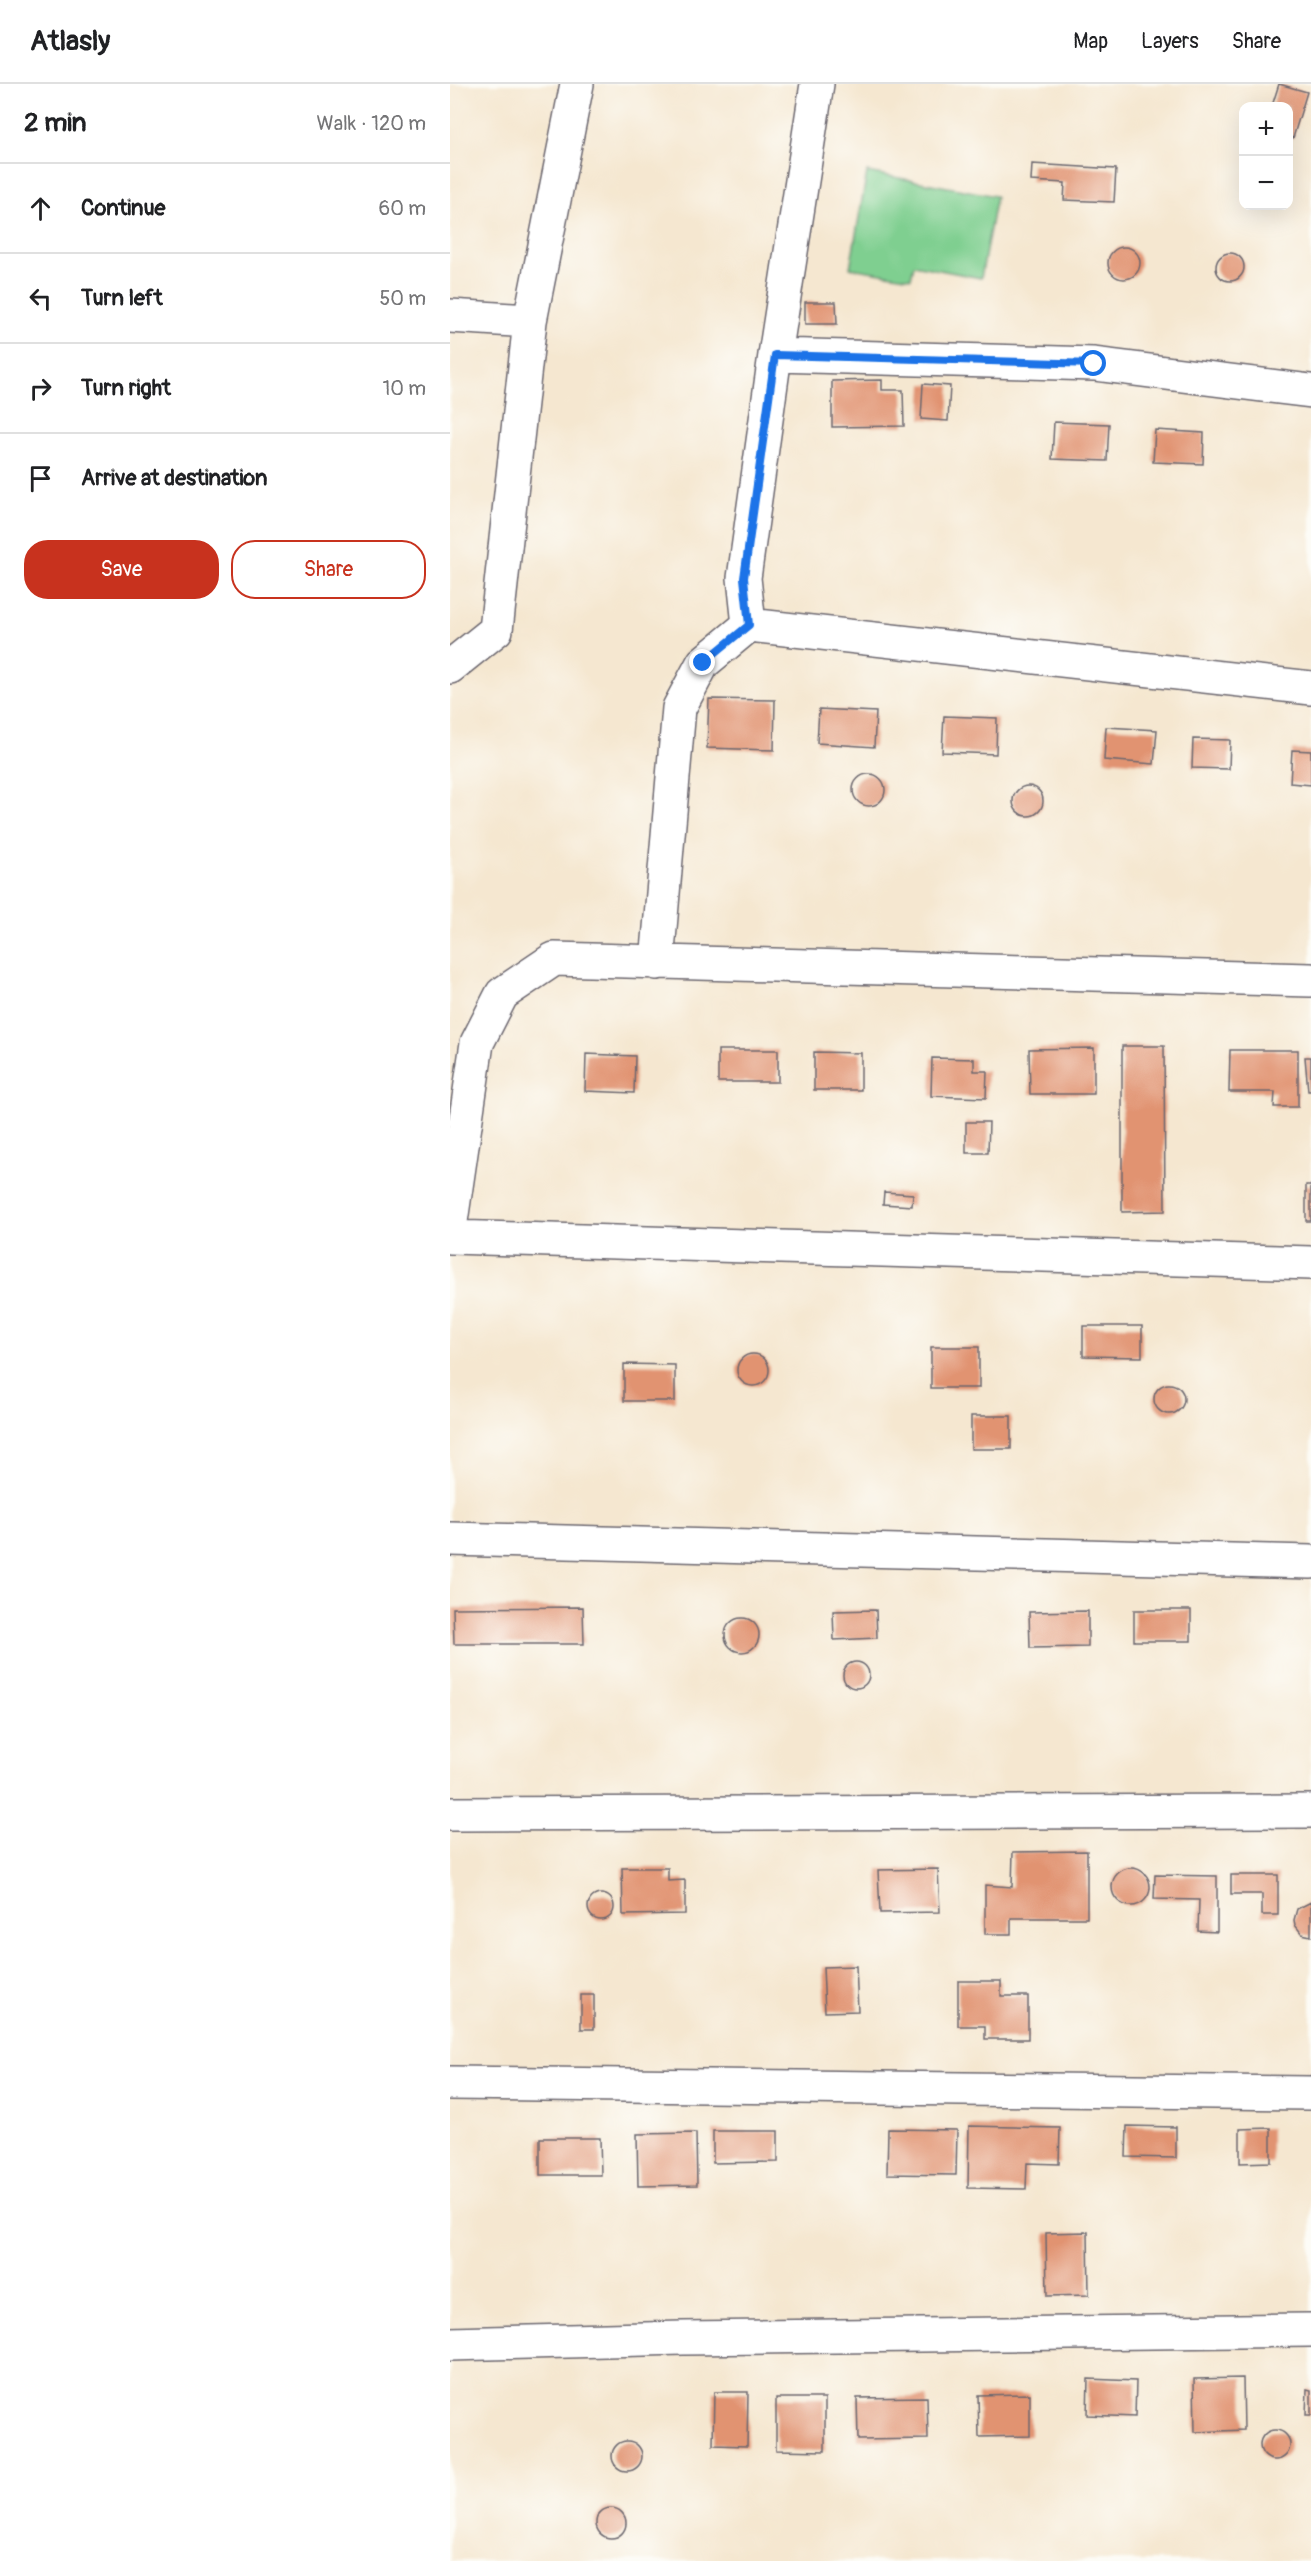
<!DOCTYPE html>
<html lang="en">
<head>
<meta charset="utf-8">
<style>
	:root { --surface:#fff; --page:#f2f2f2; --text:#202124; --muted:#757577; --line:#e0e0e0; --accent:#c8321e }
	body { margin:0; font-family:Pangolin,sans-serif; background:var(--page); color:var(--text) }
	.controls { position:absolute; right:18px; top:18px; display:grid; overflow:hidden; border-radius:12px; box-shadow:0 6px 24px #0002 }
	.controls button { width:54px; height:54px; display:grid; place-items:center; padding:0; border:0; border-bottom:2px solid var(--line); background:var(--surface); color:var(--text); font:30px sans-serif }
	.stop { position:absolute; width:18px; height:18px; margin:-14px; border:4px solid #1a73e8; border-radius:50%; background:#fff }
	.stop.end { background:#1a73e8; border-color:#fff; box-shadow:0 2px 6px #0008 }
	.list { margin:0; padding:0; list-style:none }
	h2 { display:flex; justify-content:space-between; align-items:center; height:78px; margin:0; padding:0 24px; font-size:26px }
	h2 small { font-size:20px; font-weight:400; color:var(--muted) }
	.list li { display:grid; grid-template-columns:39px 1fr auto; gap:18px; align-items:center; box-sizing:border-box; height:90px; padding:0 24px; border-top:2px solid var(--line) }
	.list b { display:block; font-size:22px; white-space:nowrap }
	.list em { font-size:20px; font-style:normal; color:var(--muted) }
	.actions { display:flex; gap:12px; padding:18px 24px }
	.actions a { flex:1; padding:14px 0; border:2px solid var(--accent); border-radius:24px; text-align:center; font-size:21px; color:var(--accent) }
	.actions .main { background:var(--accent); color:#fff }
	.icon { flex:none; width:33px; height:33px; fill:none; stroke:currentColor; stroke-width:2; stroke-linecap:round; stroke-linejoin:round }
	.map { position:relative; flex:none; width:861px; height:2477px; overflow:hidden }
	header { display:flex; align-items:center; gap:36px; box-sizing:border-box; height:84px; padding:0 30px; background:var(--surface); border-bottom:2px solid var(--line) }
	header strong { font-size:28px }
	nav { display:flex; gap:33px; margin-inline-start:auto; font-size:21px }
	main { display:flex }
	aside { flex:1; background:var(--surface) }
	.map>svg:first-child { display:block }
	.green { fill:#7fcf90; stroke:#507866; stroke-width:1.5 }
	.building { fill:#e19371 }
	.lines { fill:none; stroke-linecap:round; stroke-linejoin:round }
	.minor-casing { stroke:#6c676f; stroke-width:36 }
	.minor { stroke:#fff; stroke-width:33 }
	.route { stroke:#1a73e8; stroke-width:8 }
</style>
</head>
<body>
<header>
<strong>Atlasly</strong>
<nav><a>Map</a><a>Layers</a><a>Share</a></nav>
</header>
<main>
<aside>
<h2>2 min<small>Walk · 120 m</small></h2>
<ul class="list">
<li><svg class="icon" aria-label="ahead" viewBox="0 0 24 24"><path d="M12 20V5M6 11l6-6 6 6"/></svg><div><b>Continue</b></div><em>60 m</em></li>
<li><svg class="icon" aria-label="left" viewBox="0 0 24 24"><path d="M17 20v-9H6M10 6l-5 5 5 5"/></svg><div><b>Turn left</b></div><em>50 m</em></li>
<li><svg class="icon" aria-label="right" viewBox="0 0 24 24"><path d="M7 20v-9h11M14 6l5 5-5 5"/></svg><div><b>Turn right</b></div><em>10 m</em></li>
<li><svg class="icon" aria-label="arrive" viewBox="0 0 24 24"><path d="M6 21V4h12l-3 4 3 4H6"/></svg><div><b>Arrive at destination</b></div></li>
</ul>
<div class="actions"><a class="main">Save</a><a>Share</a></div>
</aside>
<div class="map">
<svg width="861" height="2477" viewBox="0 0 861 2477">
	<rect width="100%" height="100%" fill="#fdfcf7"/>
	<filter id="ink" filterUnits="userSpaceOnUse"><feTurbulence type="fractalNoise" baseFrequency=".0167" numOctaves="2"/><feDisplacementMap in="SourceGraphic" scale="12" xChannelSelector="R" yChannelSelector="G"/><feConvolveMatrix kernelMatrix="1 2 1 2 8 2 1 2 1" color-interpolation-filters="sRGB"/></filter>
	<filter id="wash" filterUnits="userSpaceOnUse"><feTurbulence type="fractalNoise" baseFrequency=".008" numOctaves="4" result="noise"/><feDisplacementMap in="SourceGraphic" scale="24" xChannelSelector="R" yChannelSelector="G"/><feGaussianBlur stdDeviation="1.35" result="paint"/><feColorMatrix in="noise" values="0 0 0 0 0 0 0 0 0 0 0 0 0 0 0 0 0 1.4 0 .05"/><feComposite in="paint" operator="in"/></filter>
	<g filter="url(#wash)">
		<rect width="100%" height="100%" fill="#f5e7d0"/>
		<path class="green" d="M417,88l129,24 -15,82 -67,-13 -3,13 -61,-10z"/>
		<g id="blocks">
			<path class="building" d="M829,0l28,8 -14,46 -5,-1v-31h-16z
				M582,80l84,5 -2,33 -50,-2 1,-17 -34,-2z
				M658 179a16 16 0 1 1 32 0a16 16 0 1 1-32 0Z
				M766 183a14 14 0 1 1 28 0a14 14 0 1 1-28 0Z
				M355,218h31l1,22h-32z
				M432,296v10h21l1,36 -72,1v-46z
				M473,300l27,2 -2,35 -27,-2z
				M604,338l55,2 -2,37 -55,-2z
				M705,346l49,3 -1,31 -50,-2z
				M259,615l66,1 -1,50 -67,-2z
				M369,625l57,3 -2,35 -57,-4z
				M494,632l53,2 -1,36 -54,-2z
				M656,643l51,3 -3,34 -50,-4z
				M743,655l37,1 -1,29 -37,-1z
				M842,666l19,1v34l-21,-2z
				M403 706a16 16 0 1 1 32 0a16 16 0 1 1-32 0Z
				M563 717a15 15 0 1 1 30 0a15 15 0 1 1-30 0Z
				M672,962h42l1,165 -43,1z
				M644,964v46h-64l-1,-45z
				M268,966h60v32h-60z
				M780,966h68v57h-24l1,-15h-46z
				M364,968l47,1v37h-47z
				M136,970l49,2 -1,37 -49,-2z
				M855,973h6v34h-3z
				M482,974l42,1v12h13l-1,27 -55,-2z
				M516,1038h23l-1,31h-22z
				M856,1101h5v36h-5z
				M434,1108l29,2 -1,12 -29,-2z
				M633,1242h59v31l-59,-1z
				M481,1263h48v41h-48z
				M287 1286a16 16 0 1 1 32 0a16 16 0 1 1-32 0Z
				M174,1280l51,1v36h-51z
				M704 1315a15 15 0 1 1 30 0a15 15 0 1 1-30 0Z
				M521,1332h40v33h-40z
				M133,1523l1,37h-130l-1,-36z
				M426,1526l1,28 -43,2 -1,-29z
				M684,1526h57v31h-57z
				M638,1527v36l-58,1 -1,-36z
				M275 1551a17 17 0 1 1 34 0a17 17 0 1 1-34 0Z
				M393 1591a13 13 0 1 1 26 0a13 13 0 1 1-26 0Z
				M637,1767v67h-76v16h-26v-49l27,2 1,-35z
				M172,1784h46v13l17,-1v34l-62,1z
				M662 1803a19 19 0 1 1 38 0a19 19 0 1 1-38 0Z
				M488,1785l2,43 -60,1 -2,-43z
				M705,1791l62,1v56l-19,-1 1,-31 -45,-1z
				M781,1791h47v40h-16v-21h-31z
				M138 1823a13 13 0 1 1 26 0a13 13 0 1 1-26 0Z
				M861,1818v34l-9,-2 -7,-9 -1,-5 3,-11z
				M406,1882l2,45 -33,1 -2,-45z
				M508,1897h43v15h27v43h-43v-13h-27z
				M131,1911h13v34h-13z
				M519,2042l91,2 -1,36 -32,-1 -1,26 -58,-1z
				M677,2042l49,1v31l-50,-1z
				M821,2044v34l-31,1v-34z
				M438,2045l69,1 -1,45 -69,-1z
				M263,2047h65v31l-65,1z
				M246,2049l1,52 -59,1 -1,-52z
				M90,2054h60l1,37h-61z
				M638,2148l1,63 -42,1 -1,-63z
				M793,2294l1,52 -49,2 -1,-53z
				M638,2295l48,2 -1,36 -48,-2z
				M857,2305l4,1v25h-5z
				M264,2308h34l-1,54 -34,-1z
				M580,2310v42l-51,1 -1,-42z
				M477,2313l1,42 -70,1 -1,-42z
				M326,2314h49v53l-49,-1z
				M810 2361a15 15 0 1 1 30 0a15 15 0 1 1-30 0Z
				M162 2372a15 15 0 1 1 30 0a15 15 0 1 1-30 0Z
				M146 2439a15 15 0 1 1 30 0a15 15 0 1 1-30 0Z"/>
		</g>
	</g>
	<g filter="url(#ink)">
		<use href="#blocks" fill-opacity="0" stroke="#6c676f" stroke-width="1.5"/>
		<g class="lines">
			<g class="minor-casing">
				<path id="minor" d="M0,232l80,5
					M325,271l319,9 217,27
					M299,541l-5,-47 31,-223 42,-271
					M0,583l46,-37 34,-309 47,-237
					M207,879l22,-255 24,-45 46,-38 562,63
					M0,1144l27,-185 25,-49 52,-35 757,21
					M0,1153l861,26
					M0,1455l861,23
					M0,1730l861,-3
					M0,1999l861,10
					M0,2260l233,-6 628,-8"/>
			</g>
			<use href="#minor" class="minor"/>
		</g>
	</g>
	<g class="lines" filter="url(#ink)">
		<path class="route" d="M253,579l46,-38 -5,-47 31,-223 319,9"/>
	</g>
</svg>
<div class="controls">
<button>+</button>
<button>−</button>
</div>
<div class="stop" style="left:644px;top:280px"></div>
<div class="stop end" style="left:253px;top:579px"></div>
</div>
</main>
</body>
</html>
